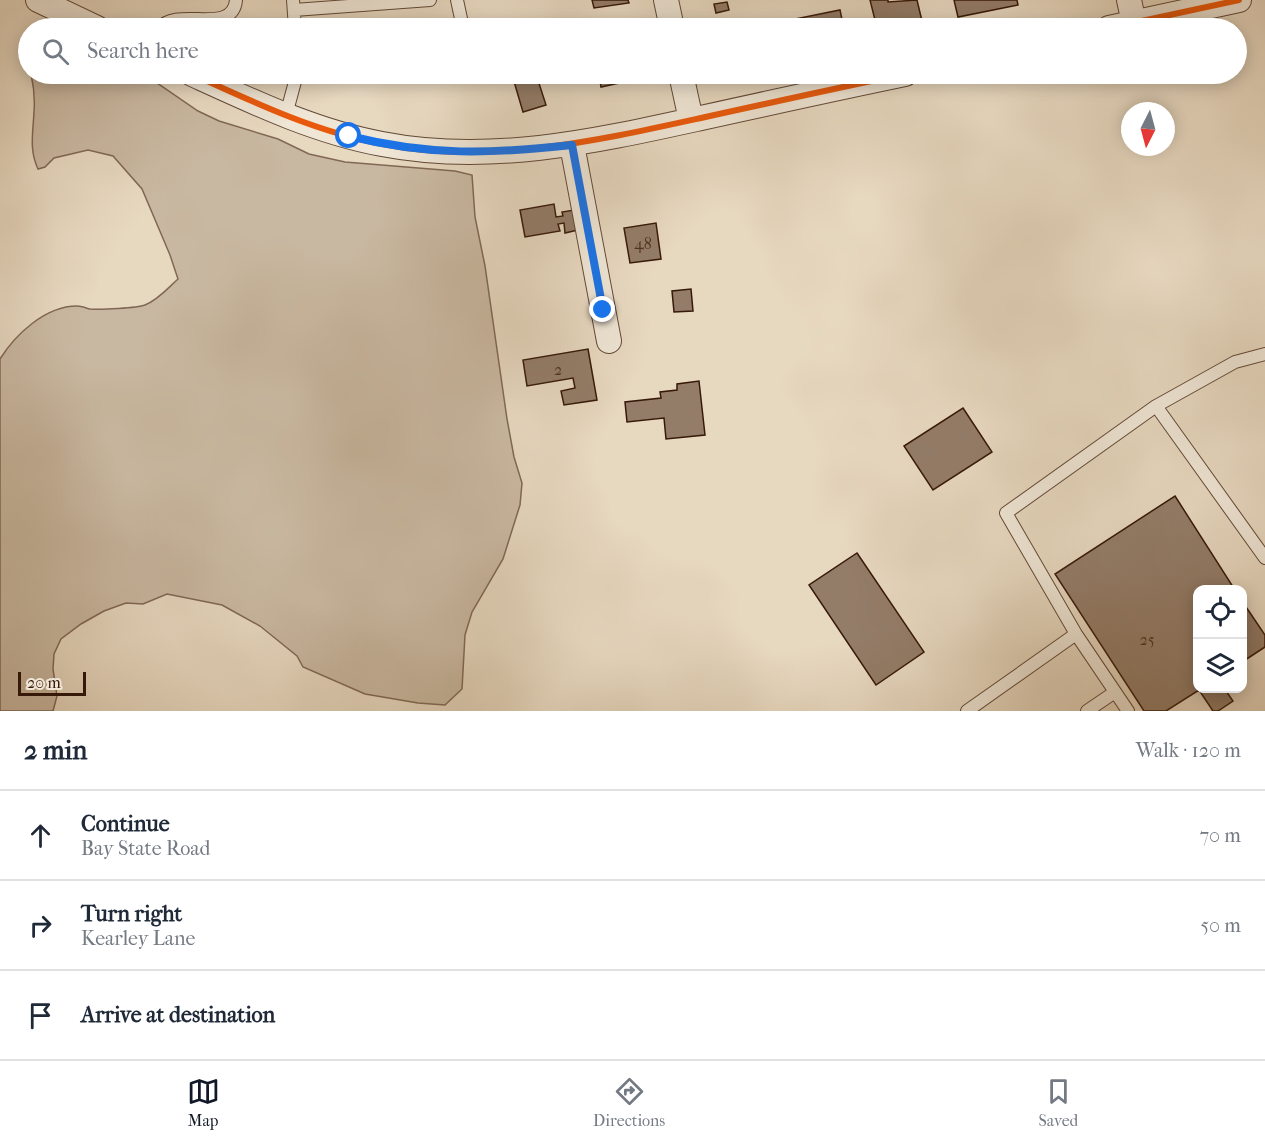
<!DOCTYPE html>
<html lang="en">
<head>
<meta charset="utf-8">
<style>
	:root { --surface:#fff; --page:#f6f6f7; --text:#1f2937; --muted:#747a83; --line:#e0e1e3; --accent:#111827 }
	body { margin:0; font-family:"IM FELL French Canon",serif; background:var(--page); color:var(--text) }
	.controls { position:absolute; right:18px; bottom:18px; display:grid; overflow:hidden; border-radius:12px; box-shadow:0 3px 15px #0003 }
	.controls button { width:54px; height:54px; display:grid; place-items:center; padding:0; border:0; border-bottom:2px solid var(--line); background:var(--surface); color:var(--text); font:30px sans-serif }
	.compass { position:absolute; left:1121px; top:102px; width:54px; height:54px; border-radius:50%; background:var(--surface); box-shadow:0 3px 15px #0003; rotate:186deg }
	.scale { position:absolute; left:18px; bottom:15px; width:68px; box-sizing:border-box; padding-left:6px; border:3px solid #371909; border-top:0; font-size:16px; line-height:21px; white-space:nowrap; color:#371909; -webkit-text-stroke:4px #efe6d6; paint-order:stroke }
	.stop { position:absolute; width:18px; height:18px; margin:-14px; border:4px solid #1a73e8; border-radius:50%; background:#fff }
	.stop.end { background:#1a73e8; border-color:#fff; box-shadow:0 2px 6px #0008 }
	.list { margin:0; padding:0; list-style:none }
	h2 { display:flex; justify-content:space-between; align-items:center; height:78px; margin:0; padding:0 24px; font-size:26px }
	h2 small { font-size:20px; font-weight:400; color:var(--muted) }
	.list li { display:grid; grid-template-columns:39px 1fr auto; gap:18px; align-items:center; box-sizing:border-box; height:90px; padding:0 24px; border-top:2px solid var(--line) }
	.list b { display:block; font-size:22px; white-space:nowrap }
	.list p { margin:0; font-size:20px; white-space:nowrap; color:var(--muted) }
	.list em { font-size:20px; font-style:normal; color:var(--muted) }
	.icon { flex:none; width:33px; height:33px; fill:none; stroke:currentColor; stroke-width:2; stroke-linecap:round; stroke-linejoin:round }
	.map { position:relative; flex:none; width:1265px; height:711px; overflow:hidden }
	.search { position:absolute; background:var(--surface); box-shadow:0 3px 15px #0003; left:18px; right:18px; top:18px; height:66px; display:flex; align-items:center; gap:15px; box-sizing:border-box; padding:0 21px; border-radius:33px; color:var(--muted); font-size:22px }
	.sheet { height:348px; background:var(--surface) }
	nav { display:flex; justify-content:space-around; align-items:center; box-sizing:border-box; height:84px; border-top:2px solid var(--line); background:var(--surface); font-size:16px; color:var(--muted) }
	nav a { display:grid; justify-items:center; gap:3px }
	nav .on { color:var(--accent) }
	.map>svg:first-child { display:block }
	.green { fill:#c9b8a1; stroke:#806855; stroke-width:1.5 }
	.building { fill:#937c68; stroke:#371909; stroke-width:1.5 }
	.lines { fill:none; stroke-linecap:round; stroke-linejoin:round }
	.service-casing { stroke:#634937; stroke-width:14 }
	.minor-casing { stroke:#634937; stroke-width:26 }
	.service { stroke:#efe6d6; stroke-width:12 }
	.minor { stroke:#efe6d6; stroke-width:24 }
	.cycleway-casing { stroke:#efe6d6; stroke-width:10 }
	.cycleway { stroke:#e8590c; stroke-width:6 }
	.route { stroke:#1a73e8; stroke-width:8 }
	.labels { text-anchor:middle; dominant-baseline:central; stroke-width:5; stroke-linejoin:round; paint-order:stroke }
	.number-label { font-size:16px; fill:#4e3221 }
</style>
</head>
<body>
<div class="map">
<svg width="1265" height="711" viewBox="0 0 1265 711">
	<rect width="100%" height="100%" fill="#e7d8c0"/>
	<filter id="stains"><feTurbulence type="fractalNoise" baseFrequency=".00333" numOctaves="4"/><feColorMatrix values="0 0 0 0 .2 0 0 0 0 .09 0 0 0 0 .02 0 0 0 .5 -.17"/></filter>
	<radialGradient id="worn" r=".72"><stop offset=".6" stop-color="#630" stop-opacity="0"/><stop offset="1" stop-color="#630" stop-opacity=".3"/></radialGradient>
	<path class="green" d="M31,74h113l54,37 21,10 59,18 31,15 36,8 110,9 17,4 3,42 10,49 22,153 7,38 8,26 -2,22 -17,54 -31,53 -7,23 -3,54 -17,16 -27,-2 -53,-9 -62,-27 -6,-11 -37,-30 -38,-21 -55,-11 -24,10 -17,-1 -22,8 -23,13 -20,15 -7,15 -1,15 4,27 -4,15h-53v-352c15,-24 45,-53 77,-53 4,0 9,2 13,3 10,1 47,-1 55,-4 13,-5 23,-17 33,-26l-8,-24 -28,-66 -29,-33 -25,-6 -34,8 -9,9 -7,2c-9,-19 -5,-36 -4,-57 1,-13 0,-25 -3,-38z"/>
	<path class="building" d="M592,0h36l1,3 -35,5z
		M870,0h18v2l29,-2 5,21 -34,7h-11z
		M954,0h63l1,5 -60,12z
		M727,2l2,8 -13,3 -2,-9z
		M840,10l3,14 -12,3v1h-34l-2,-9z
		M528,74h8l10,31 -23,7 -10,-34z
		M599,74h32l2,6 -32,7z
		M554,204l2,13 7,-1 -1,-4 12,-2 4,20 -13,3 -1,-10 -6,1 2,7 -35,6 -5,-27z
		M656,223l5,36 -31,4 -6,-35z
		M691,289l2,22 -19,1 -2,-21z
		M588,349l9,51 -33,5 -3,-14 14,-3 -2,-10 -46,8 -4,-26z
		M699,381l6,54 -39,4 -2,-21 -37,4 -2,-20 36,-4 -1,-6 17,-2v-6z
		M963,408l29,44 -59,38 -29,-44z
		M1175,496l60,94h-37v98h26l9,13 -15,10h-5l-14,-21 -33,21h-22l-89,-137z
		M857,553l67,99 -48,33 -67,-100z
		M1242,601l23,34v12l-23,15z"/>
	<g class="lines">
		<g class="service-casing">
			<path id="service" d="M293,0l2,28
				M457,0l6,28
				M294,10l136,-10
				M160,28c17,-22 73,8 76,-28
				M286,115l11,-41
				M1156,406l79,-44 30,-8
				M1076,634l-70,-121 150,-107 109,152
				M967,711l109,-77 52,77
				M1087,711l28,-19"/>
		</g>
		<g class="minor-casing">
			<path id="minor" d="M38,0l59,28
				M666,0l6,28
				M1129,0l5,23
				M1109,28l130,-28
				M192,74c61,28 124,58 190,70 108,21 214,-3 319,-26 68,-15 136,-30 204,-44
				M681,74l10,46
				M572,145l37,196"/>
		</g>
		<use href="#service" class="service"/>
		<use href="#minor" class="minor"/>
		<g class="cycleway-casing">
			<path id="cycleway" d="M1109,28l130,-28
				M192,74c61,28 124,58 190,70 108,21 214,-3 319,-26 68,-15 136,-30 204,-44"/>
		</g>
		<use href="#cycleway" class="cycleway"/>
	</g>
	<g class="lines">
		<path class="route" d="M349,136c80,20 142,18 223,9l31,165"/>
	</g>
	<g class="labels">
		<g class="number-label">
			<text x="643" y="243">48</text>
			<text x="558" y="369">2</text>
			<text x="1147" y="639">25</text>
		</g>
	</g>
	<rect width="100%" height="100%" filter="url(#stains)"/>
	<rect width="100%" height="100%" fill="url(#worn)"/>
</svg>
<div class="controls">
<button><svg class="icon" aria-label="locate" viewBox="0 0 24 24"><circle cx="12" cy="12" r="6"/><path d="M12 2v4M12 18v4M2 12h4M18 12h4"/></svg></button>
<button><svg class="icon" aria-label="layers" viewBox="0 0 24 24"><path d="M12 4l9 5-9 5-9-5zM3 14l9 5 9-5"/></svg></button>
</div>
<svg class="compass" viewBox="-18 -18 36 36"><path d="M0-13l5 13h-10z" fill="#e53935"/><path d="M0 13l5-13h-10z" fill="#747a83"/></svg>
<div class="scale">20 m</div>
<div class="stop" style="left:349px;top:136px"></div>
<div class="stop end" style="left:603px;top:310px"></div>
<div class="search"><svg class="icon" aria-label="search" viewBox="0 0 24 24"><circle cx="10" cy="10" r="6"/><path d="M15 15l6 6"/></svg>Search here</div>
</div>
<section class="sheet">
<h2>2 min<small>Walk · 120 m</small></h2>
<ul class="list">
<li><svg class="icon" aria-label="ahead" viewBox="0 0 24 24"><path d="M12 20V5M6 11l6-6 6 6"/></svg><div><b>Continue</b><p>Bay State Road</p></div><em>70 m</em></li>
<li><svg class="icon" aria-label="right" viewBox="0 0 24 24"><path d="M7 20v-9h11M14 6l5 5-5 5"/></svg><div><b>Turn right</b><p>Kearley Lane</p></div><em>50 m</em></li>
<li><svg class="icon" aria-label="arrive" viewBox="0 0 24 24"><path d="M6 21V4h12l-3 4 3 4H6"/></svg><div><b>Arrive at destination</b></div></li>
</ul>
</section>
<nav>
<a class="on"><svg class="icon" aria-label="map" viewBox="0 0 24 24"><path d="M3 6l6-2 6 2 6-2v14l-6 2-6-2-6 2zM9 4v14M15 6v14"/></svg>Map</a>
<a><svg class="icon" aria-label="directions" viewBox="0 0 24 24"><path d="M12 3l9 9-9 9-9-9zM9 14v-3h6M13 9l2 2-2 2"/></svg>Directions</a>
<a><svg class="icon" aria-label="saved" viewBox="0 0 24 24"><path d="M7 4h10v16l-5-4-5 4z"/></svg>Saved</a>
</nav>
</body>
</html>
